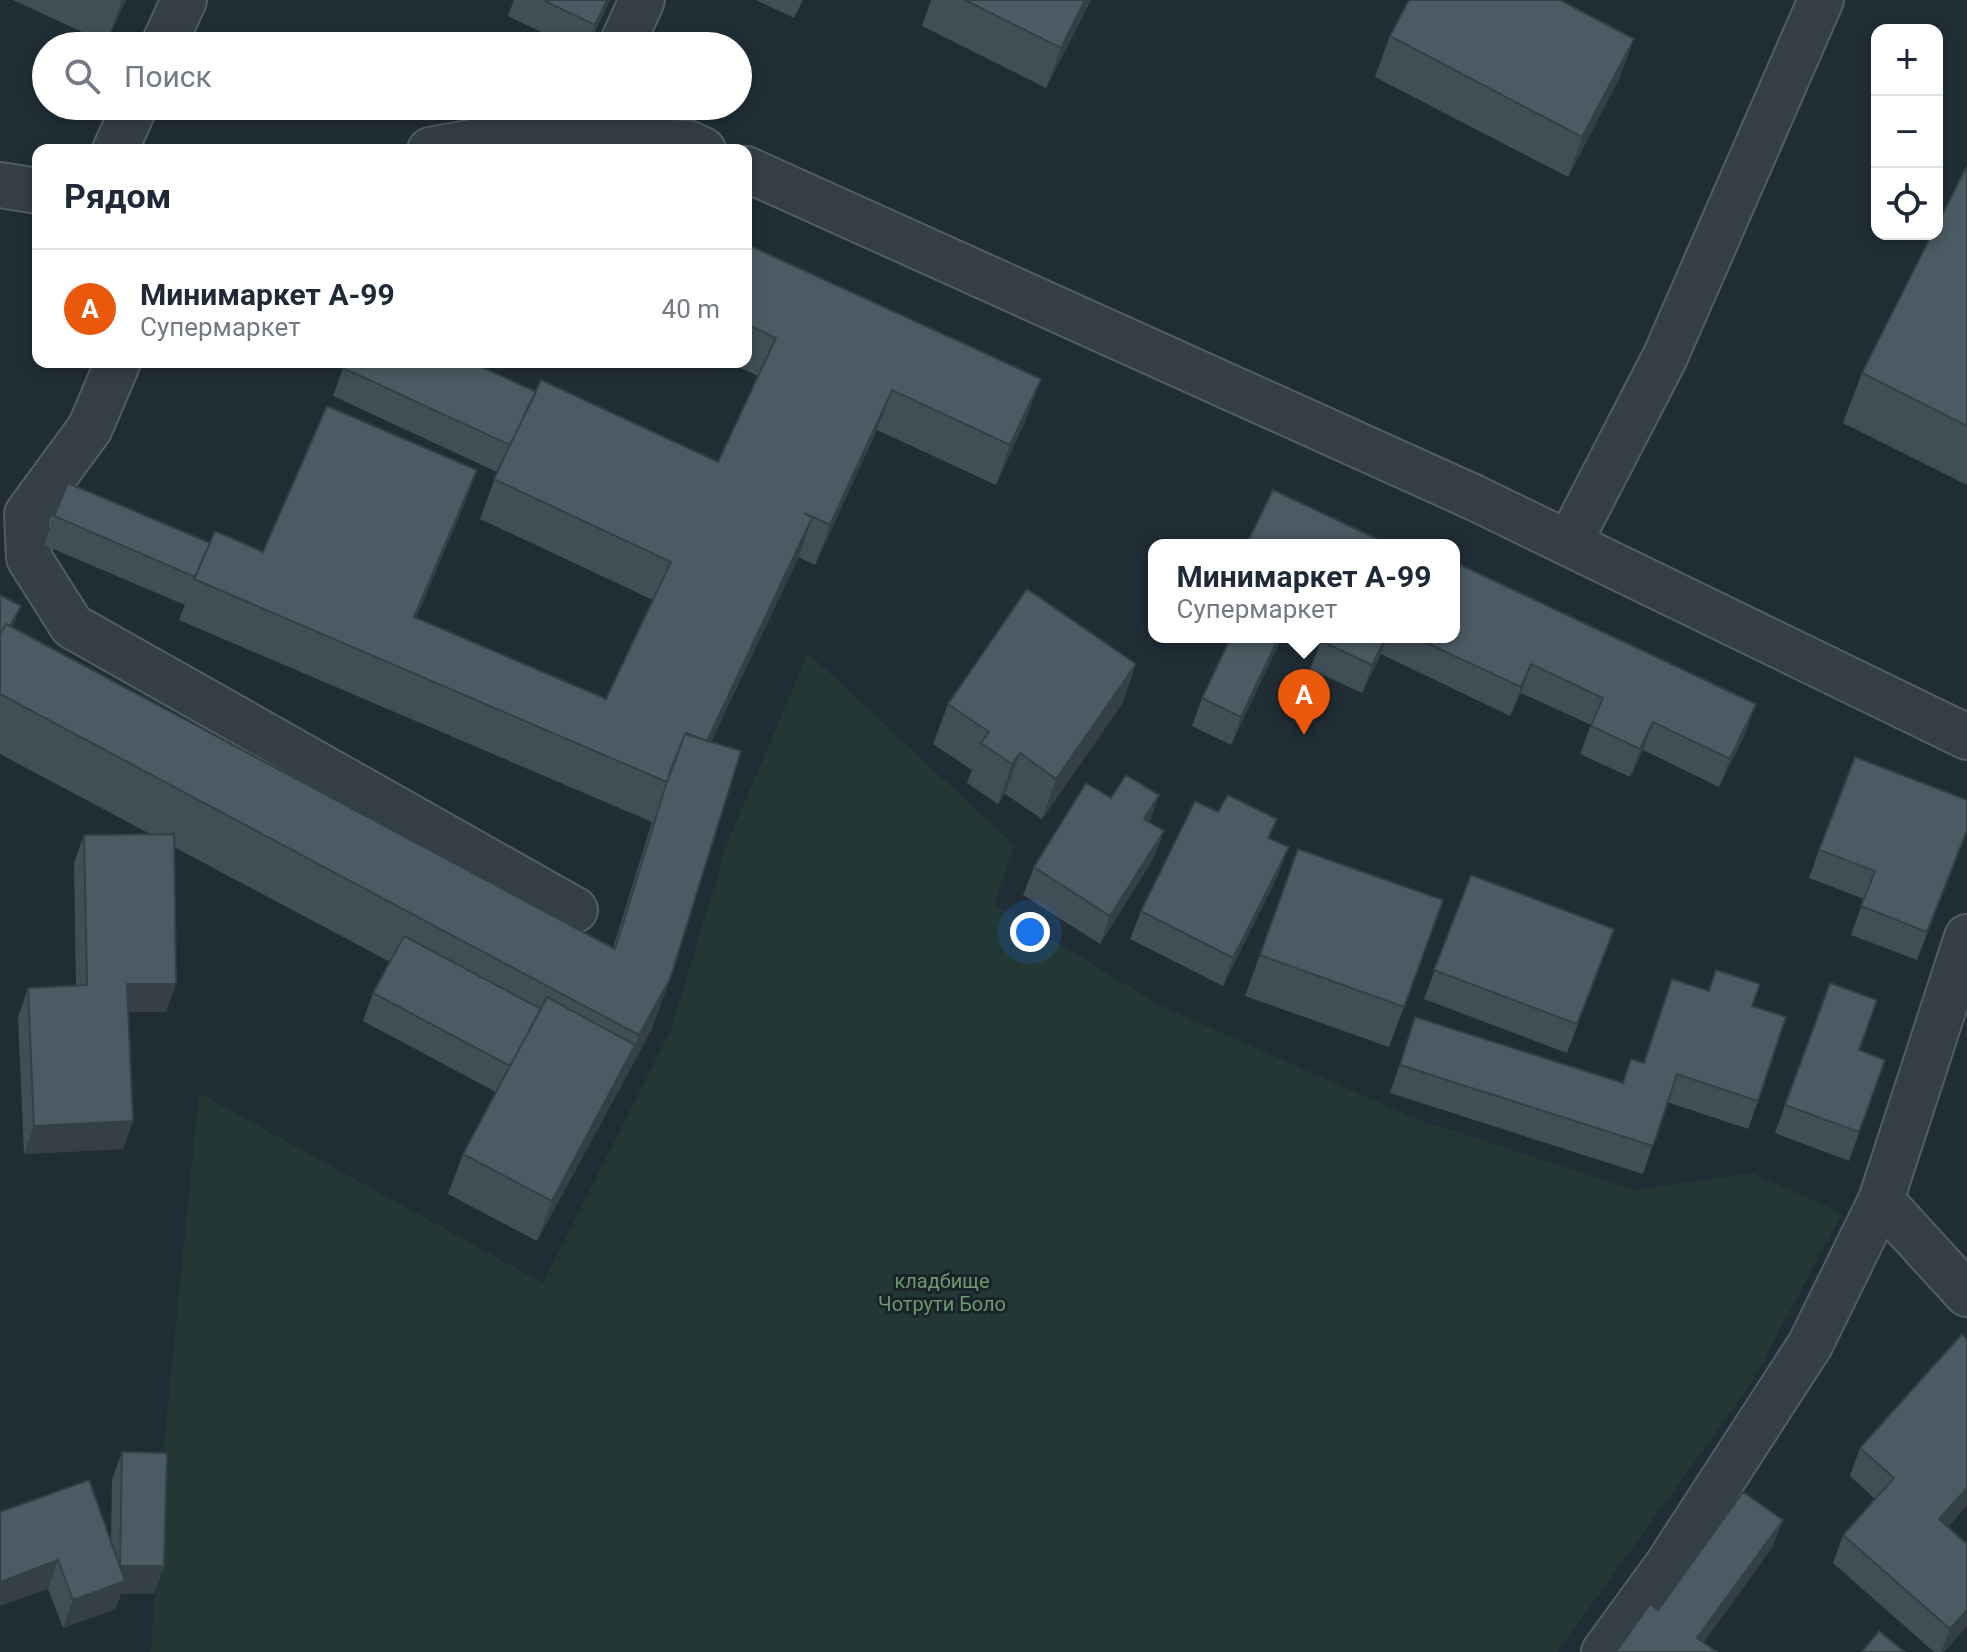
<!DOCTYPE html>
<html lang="ru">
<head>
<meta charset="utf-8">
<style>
	:root { --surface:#fff; --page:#f6f6f7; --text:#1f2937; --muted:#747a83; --line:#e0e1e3; --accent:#ea580c }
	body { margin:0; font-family:Roboto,sans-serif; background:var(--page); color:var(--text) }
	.controls { position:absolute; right:24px; top:24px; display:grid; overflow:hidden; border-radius:16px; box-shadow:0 4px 12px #0003 }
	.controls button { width:72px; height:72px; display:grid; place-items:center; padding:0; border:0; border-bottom:2px solid var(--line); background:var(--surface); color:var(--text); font:40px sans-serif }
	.you { position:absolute; left:1030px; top:932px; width:28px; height:28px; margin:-20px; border:6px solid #fff; border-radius:50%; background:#1a73e8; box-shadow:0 0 0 12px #1a73e833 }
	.badge { display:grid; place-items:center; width:52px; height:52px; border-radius:50%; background:var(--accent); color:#fff; font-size:26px; font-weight:700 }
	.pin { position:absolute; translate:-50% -66px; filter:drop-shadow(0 2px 4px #0008) }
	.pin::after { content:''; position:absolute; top:42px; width:28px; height:24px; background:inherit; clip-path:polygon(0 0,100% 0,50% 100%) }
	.popup { position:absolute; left:1148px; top:539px; width:312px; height:104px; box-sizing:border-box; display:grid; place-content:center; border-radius:16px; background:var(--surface); filter:drop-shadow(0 2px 6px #0005); font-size:26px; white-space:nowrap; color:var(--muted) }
	.popup b { font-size:30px; color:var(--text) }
	.popup::after { content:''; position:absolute; left:50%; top:100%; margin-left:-16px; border:16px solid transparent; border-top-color:var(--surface) }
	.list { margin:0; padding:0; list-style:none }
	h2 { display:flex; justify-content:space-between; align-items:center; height:104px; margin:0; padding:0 32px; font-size:34px }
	h2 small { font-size:26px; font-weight:400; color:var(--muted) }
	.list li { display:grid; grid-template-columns:52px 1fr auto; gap:24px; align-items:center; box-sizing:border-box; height:120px; padding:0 32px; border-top:2px solid var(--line) }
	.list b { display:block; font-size:30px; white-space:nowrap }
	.list p { margin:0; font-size:26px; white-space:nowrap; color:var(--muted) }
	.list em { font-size:26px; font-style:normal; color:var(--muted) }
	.icon { flex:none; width:44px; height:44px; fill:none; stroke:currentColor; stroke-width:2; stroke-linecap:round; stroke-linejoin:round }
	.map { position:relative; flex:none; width:1967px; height:1652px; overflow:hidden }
	.search { position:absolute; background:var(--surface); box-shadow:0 4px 12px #0003; left:32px; top:32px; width:720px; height:88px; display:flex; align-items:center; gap:20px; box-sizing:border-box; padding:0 28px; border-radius:44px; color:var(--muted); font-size:30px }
	.panel { position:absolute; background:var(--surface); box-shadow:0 4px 12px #0003; left:32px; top:144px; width:720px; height:224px; border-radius:16px }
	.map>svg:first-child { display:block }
	.green { fill:#233834 }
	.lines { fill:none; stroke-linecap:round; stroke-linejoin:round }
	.minor-casing { stroke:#515d63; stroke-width:48 }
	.minor { stroke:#333f45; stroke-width:44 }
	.wall { fill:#404e55 }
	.shaded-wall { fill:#344045 }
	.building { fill:#4b5b63; stroke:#344045; stroke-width:2 }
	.labels { text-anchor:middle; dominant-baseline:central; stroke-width:6; stroke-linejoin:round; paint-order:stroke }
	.park-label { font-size:20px; fill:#6f966f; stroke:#19242a }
</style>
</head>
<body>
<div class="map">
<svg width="1967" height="1652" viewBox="0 0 1967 1652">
	<rect width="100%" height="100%" fill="#202d35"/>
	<path class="green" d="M808,653l206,192 -20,59 165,101 255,113 220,72 118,-17 90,40 -91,171 -194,268h-1406l14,-218 34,-341 344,190 129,-256 56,-186z"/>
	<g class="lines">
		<g class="minor-casing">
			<path id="minor" d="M163,46l21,-46
				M621,46l21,-46
				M115,150l20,-44
				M430,150l86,-16 172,9 15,7
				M746,169l727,328 494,240
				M0,185l38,6
				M118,362l-28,66 -63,86 2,44 43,68 503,284
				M1569,543l96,-186 156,-357
				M1881,1200l86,94
				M1604,1652l64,-88 142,-219 71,-145 86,-263"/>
		</g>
		<use href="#minor" class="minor"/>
	</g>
	<path class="wall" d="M13,0h113l-20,43z
		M514,0h96l-22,46h-18l-62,-30z
		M756,0h47l-9,18z
		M931,0h160l-45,88 -124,-62z
		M1390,36l244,3 -15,40 -51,98 -193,-100z
		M1967,166v319l-124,-62 19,-50z
		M746,244l280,175 -30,66 -119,-55 -62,135 -17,-8 -87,185 -59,287 -115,212 -89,-47 15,-40 33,-62 -133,-71 10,-28 17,-31 -216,-115 -8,165h-38l5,109 -10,28 -99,5 -6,-137 10,-29 48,-3 -2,-122 10,-28 66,-1 -150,-80v-159l13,33 600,320 39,-126 -473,-202 6,-15 -141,-60 10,-29 209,36 214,-82 -15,40 -46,108 190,81 47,-99 -173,-81 17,-47 -164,-76 10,-28 193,24 182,70 40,-86 -31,-14h19z
		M1231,637h51l-51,108 -39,-19 10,-28z
		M1323,637h131l292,95 -27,55 -76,-37 -13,27 -50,-23 11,-29 -70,-32 -11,23 -129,-62 -19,39 -52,-24z
		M1136,664l-14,40 -80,115 -37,-25 -7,10 -31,-21 5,-13 -39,-26 15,-40z
		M1159,795l-10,27 15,9 -11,28 -53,85 -77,-49 11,-28 77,-69z
		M1967,800v32l-50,128 -66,-25 13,-36 -55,-21 10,-28z
		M1270,838l8,37 -55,111 -93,-47 11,-28z
		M1298,849l106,158 -15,40 -144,-51z
		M1471,875l143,54 -47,124 -143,-54z
		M1716,970l36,36 6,95 -10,28 -81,-27 -24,72 -253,-81 25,-76 207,66 21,-20 29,-84 36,12z
		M1830,983l29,67 26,10 -36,101 -74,-28z
		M1967,1339v166l-19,22 19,17v82l-23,26h-10l-101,-89 10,-28 32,-36 -25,-23 10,-28z
		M122,1452l42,114 -10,28h-33l-6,15 -52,19 -15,-39 -48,-77 111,28 1,-60z"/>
	<path class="shaded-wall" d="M122,0h4l-20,43z
		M607,0h3l-23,46 8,-21z
		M1085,0h6l-45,88 15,-40z
		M1634,39l-15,40 -51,98 14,-40z
		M1041,379l-15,40 -30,66 14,-40z
		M892,390l-15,40 -62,135 15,-40z
		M477,470l-15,40 -63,147 15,-40z
		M812,518l-14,41 -106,223 15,-40z
		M21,606l-11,28 -10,10z
		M1279,637h3l-51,108 10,-28z
		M1386,637h1l-6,17 -19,39 10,-28z
		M1136,664l-14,40 -80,115 14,-40z
		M1531,664l-10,29 -11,23 11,-29z
		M1756,704l-10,28 -27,55 11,-28z
		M1653,722l-10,28 -13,27 10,-28z
		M1020,753l-15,41 -7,10 14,-40z
		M1159,795l-10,28 -5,-4z
		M1967,830v2l-50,128 10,-28z
		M1164,831l-11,28 -53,85 10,-28z
		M1289,847l-11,28 -55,111 10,-28z
		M670,979l-18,50 -115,212 15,-40 83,-156 4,-10z
		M127,984h49l-10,28h-49z
		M133,1121l-10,28 -99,5 10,-28z
		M1967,1488v17l-38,42 10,-28z
		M1783,1520l-11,28 -75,104v-14z
		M58,1560l-10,29 -48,17v-24z
		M120,1566h44l-10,28h-33l-6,15 -52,19 10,-28z
		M1967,1610v16l-23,26h-3l9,-23z"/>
	<path class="building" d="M543,0h64l-12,25z
		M965,0h120l-24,48z
		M1409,0h151l74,39 -52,98 -192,-101z
		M1967,166v260l-105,-53 70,-139h5v-9z
		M746,244l295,135 -31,66 -118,-55 -62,135 -26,-12 8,5 -105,223 -20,-8 -2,1 -18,48 -473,-203 21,-48 48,21 64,-146 150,64 -63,147 192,82 65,-137 -177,-83 47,-99 177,82 58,-124 -30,-14z
		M346,362h125l65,30 -26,53 -167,-77z
		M68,483l142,60 -15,34 -141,-61z
		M1273,490l117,55h-135l-7,-4z
		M1454,562l302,142 -26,55 -77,-37 -13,27 -49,-23 12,-28 -72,-34 -10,23 -107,-50h40z
		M1027,589l109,75 -80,115 -36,-26 -8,11 -31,-21 8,-11 -41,-28z
		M0,595l21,11 -11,20 -4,-2 -6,11z
		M6,624l609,325 55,-177 15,-38 56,17 -71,228 -31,56 -639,-341v-59z
		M1231,637h48l-38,80 -39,-19z
		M1323,637h63l-14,28 -51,-24z
		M1855,757l112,43v30l-40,102 -66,-26 14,-35 -56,-21z
		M1126,775l33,20 -15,24 20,12 -54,85 -76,-49 52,-84 25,15z
		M1228,795l49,24 -9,19 21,9 -56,111 -92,-47 54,-110 23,11z
		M174,834l2,150h-49l6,137 -99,5 -6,-138 59,-3 -3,-150z
		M1298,849l145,51 -39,107 -144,-52z
		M1471,875l143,54 -37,95 -143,-54z
		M404,936l137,73 -31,57 -137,-73z
		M1716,970l44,14 -8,22 34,11 -28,84 -81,-27 -24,72 -253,-81 15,-48 208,66 8,-24 13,4 28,-84 37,12z
		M1830,983l47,17 -18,50 26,10 -26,72 -74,-27z
		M547,997l88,48 -83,156 -89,-47z
		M1962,1334l5,5v149l-28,31 28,25v66l-17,19 -107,-94 51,-57 -34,-30z
		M122,1452l45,1 -3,113h-44z
		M89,1480l36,101 -52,19 -15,-40 -58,22v-70z
		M1743,1492l40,28 -86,118 20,14h-101l34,-48 8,6z
		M1879,1631l26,21h-43z"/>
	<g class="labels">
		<g class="park-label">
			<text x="942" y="1281">кладбище<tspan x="942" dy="23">Чотрути Боло</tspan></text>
		</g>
	</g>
</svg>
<div class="controls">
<button>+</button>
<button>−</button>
<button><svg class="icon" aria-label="locate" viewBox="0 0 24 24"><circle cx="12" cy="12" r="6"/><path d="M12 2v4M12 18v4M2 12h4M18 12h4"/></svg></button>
</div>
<div class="you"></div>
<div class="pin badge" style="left:1304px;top:735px">A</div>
<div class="popup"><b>Минимаркет А-99</b>Супермаркет</div>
<div class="search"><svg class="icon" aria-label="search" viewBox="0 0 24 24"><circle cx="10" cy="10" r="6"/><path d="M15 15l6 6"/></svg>Поиск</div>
<section class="panel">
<h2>Рядом<small></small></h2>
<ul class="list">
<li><span class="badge">A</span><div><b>Минимаркет А-99</b><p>Супермаркет</p></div><em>40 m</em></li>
</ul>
</section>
</div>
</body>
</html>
